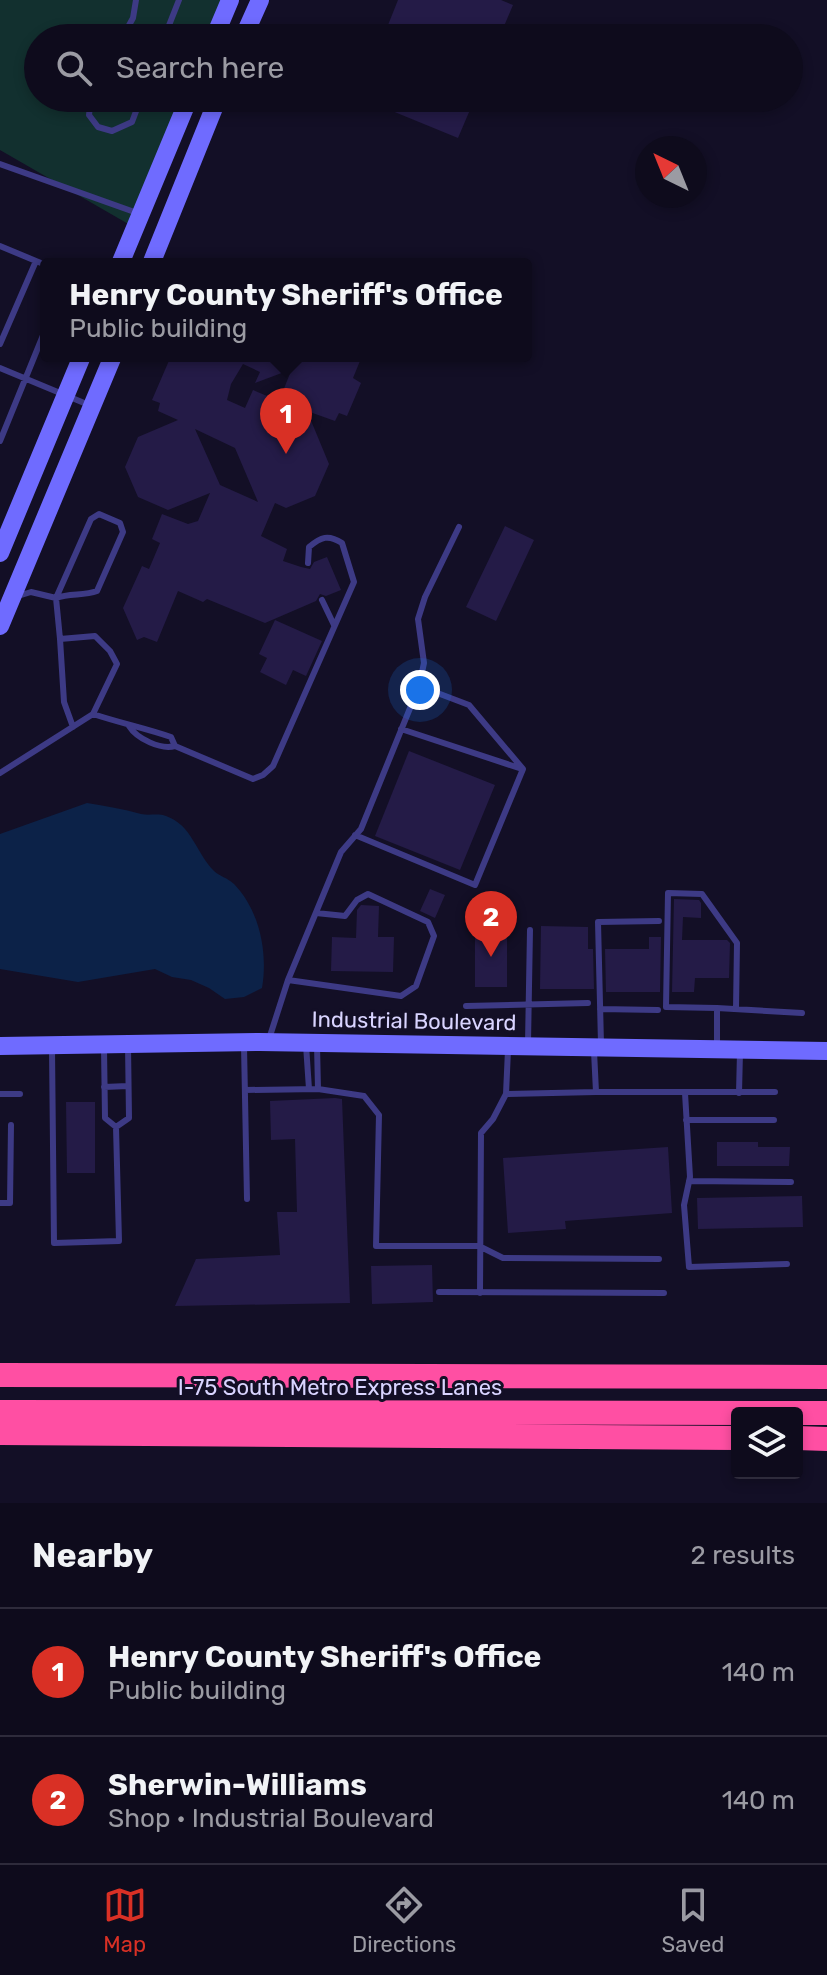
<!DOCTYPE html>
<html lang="en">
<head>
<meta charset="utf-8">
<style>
	:root { --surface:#0e0b1c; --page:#1c1929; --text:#f1f3f6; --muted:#9b9ba3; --line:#2e2b3b; --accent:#d93025 }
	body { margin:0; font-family:Rubik,sans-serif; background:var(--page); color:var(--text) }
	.controls { position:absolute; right:24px; bottom:24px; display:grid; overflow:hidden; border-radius:8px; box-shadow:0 4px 12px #0003 }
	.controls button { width:72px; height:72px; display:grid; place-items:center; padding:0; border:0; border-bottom:2px solid var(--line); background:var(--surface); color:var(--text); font:40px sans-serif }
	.compass { position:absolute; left:635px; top:136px; width:72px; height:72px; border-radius:50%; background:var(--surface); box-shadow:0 4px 12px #0003; rotate:317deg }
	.you { position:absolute; left:420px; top:690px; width:28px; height:28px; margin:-20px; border:6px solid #fff; border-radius:50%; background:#1a73e8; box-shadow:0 0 0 12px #1a73e833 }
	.badge { display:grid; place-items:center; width:52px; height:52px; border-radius:50%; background:var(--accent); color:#fff; font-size:26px; font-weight:700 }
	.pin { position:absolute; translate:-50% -66px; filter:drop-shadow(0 2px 4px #0008) }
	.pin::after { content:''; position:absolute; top:42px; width:28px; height:24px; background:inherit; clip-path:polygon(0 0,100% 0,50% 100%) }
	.popup { position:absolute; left:40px; top:258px; width:492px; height:104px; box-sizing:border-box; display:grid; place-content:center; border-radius:8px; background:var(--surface); filter:drop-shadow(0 2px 6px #0005); font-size:26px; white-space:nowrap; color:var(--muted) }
	.popup b { font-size:30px; color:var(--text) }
	.popup::after { content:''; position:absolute; left:50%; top:100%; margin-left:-16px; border:16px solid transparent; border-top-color:var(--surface) }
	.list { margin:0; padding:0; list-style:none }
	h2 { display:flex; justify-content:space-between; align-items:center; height:104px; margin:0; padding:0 32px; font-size:34px }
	h2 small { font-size:26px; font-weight:400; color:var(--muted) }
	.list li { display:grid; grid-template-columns:52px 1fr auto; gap:24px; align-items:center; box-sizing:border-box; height:128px; padding:0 32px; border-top:2px solid var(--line) }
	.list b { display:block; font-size:30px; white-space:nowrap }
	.list p { margin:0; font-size:26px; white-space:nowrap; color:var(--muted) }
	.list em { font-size:26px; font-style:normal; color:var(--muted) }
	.icon { flex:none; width:44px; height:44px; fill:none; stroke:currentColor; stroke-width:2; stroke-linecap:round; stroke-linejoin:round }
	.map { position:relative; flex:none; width:827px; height:1503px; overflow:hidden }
	.search { position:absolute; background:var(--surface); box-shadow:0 4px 12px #0003; left:24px; right:24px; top:24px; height:88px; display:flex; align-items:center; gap:20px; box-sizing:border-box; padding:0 28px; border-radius:44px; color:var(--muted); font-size:30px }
	.sheet { height:360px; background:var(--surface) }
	nav { display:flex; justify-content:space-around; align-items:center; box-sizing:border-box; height:112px; border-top:2px solid var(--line); background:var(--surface); font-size:22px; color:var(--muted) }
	nav a { display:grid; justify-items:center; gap:4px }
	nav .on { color:var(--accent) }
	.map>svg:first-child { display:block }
	.green { fill:#12302f }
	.water { fill:#0c2248 }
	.building { fill:#241b47; fill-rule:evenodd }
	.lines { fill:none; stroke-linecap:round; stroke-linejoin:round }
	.lane { stroke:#3d3a85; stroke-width:6 }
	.secondary { stroke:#6f6bff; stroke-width:18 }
	.highway { stroke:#ff4fa3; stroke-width:24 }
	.labels { text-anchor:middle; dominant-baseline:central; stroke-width:6; stroke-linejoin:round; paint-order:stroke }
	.street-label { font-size:22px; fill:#d9d4ff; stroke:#130f26 }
</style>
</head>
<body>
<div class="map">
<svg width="827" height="1503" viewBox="0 0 827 1503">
	<rect width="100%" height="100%" fill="#130f26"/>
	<path class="green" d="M0,0h235l-17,38h-180v60h155l-56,131 -137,-79z"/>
	<path class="water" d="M87,803c18,3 36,6 54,11 8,2 17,-1 25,2 26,9 30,37 48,55 5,5 14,7 20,13 26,27 34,69 28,104l-18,9 -19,2 -16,-11 -18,-8 -19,-3 -17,-8 -77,13 -78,-13v-135z"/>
	<path class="building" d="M398,0h103l12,5 -14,33h-92l2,-4 -21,-9z
		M383,98h92l-17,40 -78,-32z
		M171,356h110l6,15 -32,12 5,-11 -17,-8 -12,20 -4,16 18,8 8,-18 26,11 18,-45h65l-9,22 8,5 -14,33 -8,-3 -4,8 -28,-10 22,53 -14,32 -29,12 -11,-5 -14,33 26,13 -4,12 18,6 9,2 4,-7 13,-5 14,33 -15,6 -6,-2 -4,7 -51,22 -58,-24 -4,3 -25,-11 -21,51 -13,-5 -7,3 -14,-32 19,-42 7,3 11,-26 -8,-4 10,-25 26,10 10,-3 12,-28 -42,17 -30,-13 -13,-30 13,-30 40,-17 -20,-9 2,-8 -8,-3zM195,429l40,19 23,54 -38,-17z
		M505,526l29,14 -38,81 -30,-14z
		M275,620l47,21 -16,35 -13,-6 -7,15 -26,-13 7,-14 -8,-4z
		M409,751l86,34 -35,85 -85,-34z
		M430,889l15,6 -10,23 -15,-7z
		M674,899l25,1 2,3v15l-18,-1 -1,23h45l3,3 -1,35h-34l-1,14h-22z
		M361,905l18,1 -1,31h16l-1,35 -62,-1 1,-34 24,1 1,-28z
		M541,926l47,1v22h5l1,40h-54z
		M475,927h32v60h-32z
		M649,937h12l-1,55h-54l-1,-43h44z
		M335,1098l7,1 8,204 -175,3 21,-47 84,-4 -3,-43h20l-2,-73 -24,1 -1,-39z
		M66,1102h29v71h-28z
		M717,1142h41v5h32l-1,19h-72z
		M668,1147l4,66 -107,8 1,8 -58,4 -5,-75z
		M802,1196l1,31 -105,2 -1,-31z
		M432,1265l1,37 -61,2 -1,-38z"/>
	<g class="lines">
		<path class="lane" d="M122,38l11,-20 3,-18
			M164,38l15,-38
			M91,98l-2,17 9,12 14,4 20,-9 9,-24
			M0,164l140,50
			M0,246l36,15
			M0,344l36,-83 10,4
			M0,368l89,37
			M0,441l46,-113
			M99,514l21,9 3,9 -26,59c-13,5 -27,2 -41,7l35,-79z
			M322,600l12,25
			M60,639l4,63 9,25
			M419,686l5,-23 -6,-44 7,-22 34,-70
			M93,714c27,9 52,14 78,23l4,9c-14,4 -38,-7 -46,-20
			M401,729l118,39
			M175,746l78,33 10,-4 10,-9 81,-184 -12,-39c-14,-9 -21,-6 -33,4l-1,16
			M0,773l93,-59 24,-50 -7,-13 -15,-15 -35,3 -4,-41 -25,-6 -13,4
			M288,980l113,16 15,-10 18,-50 -6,-14 -60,-28 -11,6 -12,16 -29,-3
			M466,1006l122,-3
			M717,1008l-51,-1 2,-114 34,1 35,49 -1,66
			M600,1009l58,1
			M269,1039l19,-59 53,-128 20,-23 58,-143 50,19 54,64 -48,116 -120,-50
			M528,1043l2,-113
			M601,1044l-3,-122 61,-1
			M306,1045l3,44
			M317,1045l1,44
			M244,1046l3,153
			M717,1046v-38l85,5
			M104,1048l1,70 11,9
			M52,1049l2,194 65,-2 -3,-114 13,-9 -1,-73
			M594,1051l2,41
			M104,1087l24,-1
			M245,1090l73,-1 46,7 15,19 -3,131h103l24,12 156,1
			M685,1093l5,84 -6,28 5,62 98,-3
			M739,1093l1,-41
			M0,1094h20
			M506,1094l2,-44
			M686,1120h88
			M689,1181l102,1
			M0,1203h10l1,-78
			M439,1292l225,1
			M480,1293l1,-160 12,-14 13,-25 90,-2h179"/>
		<path class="secondary" d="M214,38l16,-38
			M243,38l17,-38
			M120,264l69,-166
			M151,264l67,-166
			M0,553l82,-197
			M0,626l113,-270
			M0,1046l260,-4 567,9"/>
		<path class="highway" d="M0,1375l827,2
			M0,1412l827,1
			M0,1433l737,5
			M797,1438l30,1"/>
	</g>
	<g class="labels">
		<g class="street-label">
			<text transform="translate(414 1021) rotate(1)">Industrial Boulevard</text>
			<text x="340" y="1387">I-75 South Metro Express Lanes</text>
		</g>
	</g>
</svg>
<div class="controls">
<button><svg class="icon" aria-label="layers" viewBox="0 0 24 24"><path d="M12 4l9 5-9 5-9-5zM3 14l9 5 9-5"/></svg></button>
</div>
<svg class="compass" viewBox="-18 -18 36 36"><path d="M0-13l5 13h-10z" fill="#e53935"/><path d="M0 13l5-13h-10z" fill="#9b9ba3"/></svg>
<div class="you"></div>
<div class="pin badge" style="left:286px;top:454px">1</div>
<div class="popup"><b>Henry County Sheriff's Office</b>Public building</div>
<div class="pin badge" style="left:491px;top:957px">2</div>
<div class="search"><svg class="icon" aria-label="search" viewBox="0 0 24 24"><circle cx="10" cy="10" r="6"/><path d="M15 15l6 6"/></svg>Search here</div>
</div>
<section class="sheet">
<h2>Nearby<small>2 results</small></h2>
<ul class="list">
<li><span class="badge">1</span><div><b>Henry County Sheriff's Office</b><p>Public building</p></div><em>140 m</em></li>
<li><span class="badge">2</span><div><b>Sherwin-Williams</b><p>Shop · Industrial Boulevard</p></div><em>140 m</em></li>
</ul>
</section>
<nav>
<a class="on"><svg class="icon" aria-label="map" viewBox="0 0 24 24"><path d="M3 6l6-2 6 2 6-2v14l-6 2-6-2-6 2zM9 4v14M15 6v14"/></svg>Map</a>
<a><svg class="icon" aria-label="directions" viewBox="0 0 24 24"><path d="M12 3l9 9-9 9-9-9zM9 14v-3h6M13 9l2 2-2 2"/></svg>Directions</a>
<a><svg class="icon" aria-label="saved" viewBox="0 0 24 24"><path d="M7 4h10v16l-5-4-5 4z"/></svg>Saved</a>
</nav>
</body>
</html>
